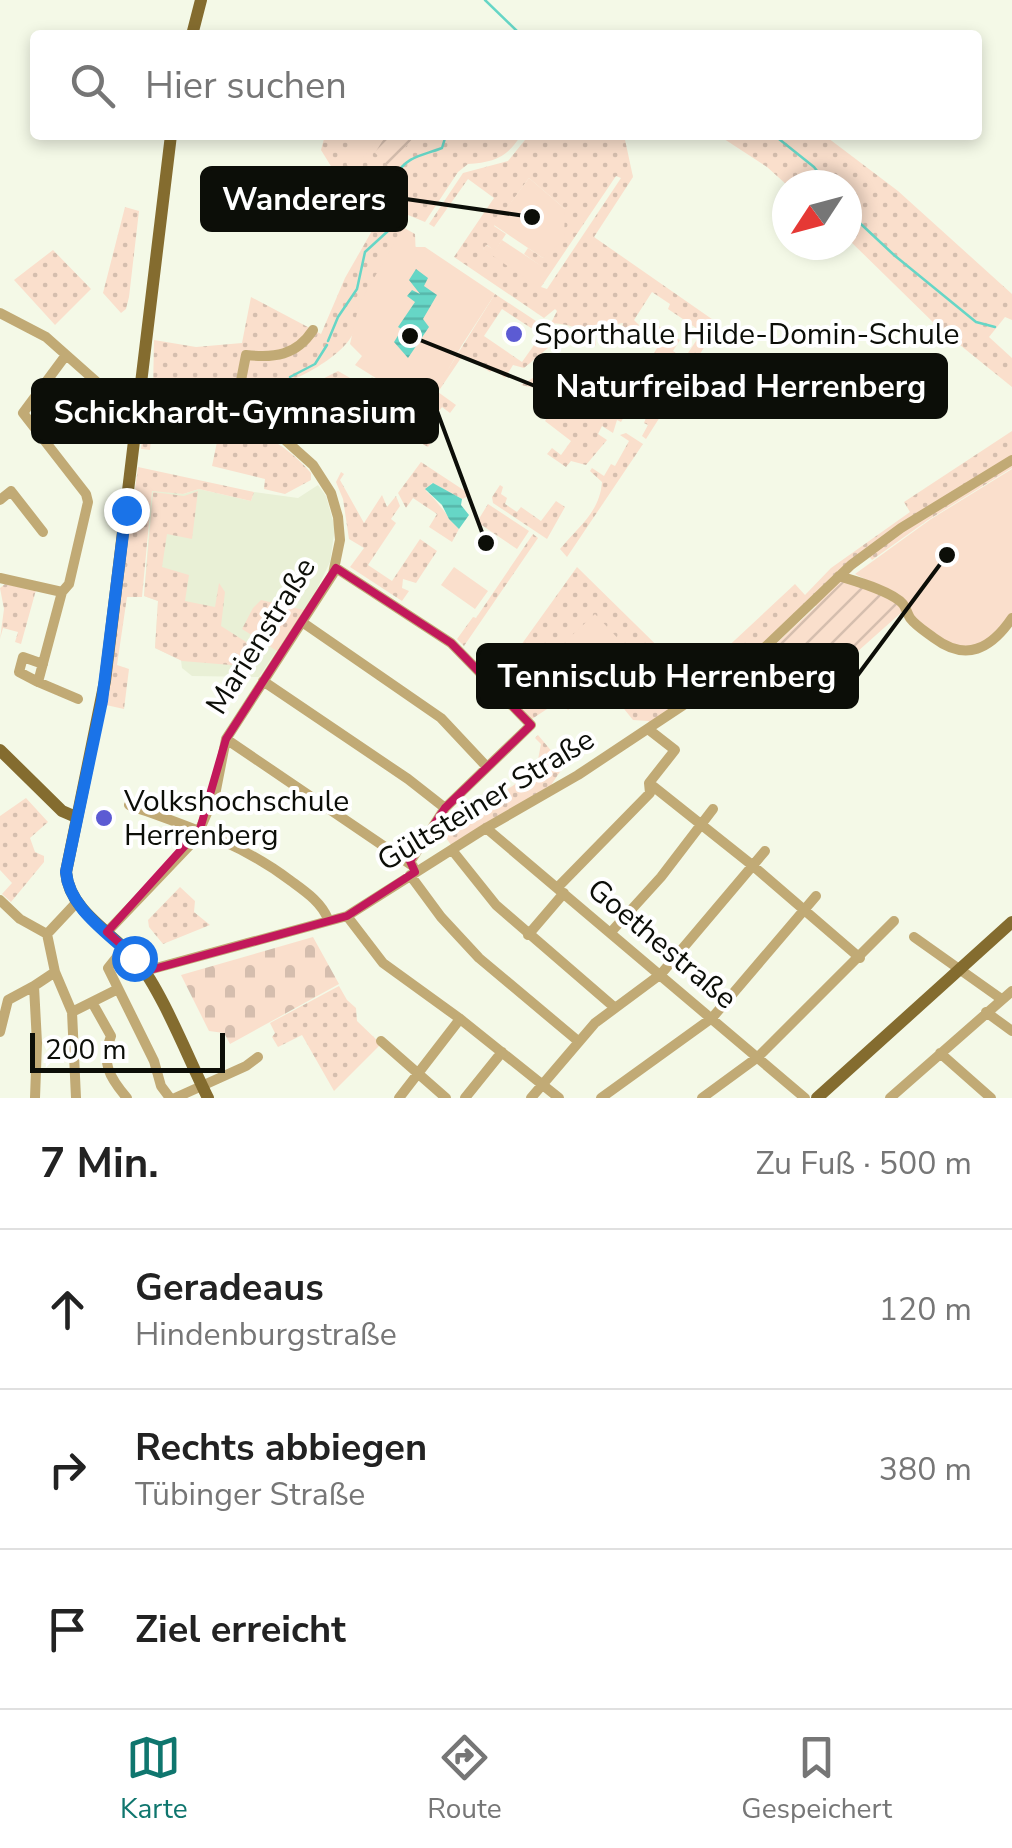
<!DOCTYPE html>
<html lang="de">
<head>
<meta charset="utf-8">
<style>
	:root { --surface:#fff; --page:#f6f6f6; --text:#222; --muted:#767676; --line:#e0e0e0; --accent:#0f766e }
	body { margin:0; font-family:"Nunito Sans",sans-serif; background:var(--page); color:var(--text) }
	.compass { position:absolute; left:772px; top:170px; width:90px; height:90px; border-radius:50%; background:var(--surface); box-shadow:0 5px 15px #0003; rotate:234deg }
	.scale { position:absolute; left:30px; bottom:25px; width:195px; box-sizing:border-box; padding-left:10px; border:5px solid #0c0e08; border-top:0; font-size:28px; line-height:35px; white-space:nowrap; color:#0c0e08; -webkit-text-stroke:8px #fff; paint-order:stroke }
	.stop { position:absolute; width:30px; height:30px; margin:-22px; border:8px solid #1a73e8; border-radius:50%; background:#fff }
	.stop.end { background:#1a73e8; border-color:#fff; box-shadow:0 2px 10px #0008 }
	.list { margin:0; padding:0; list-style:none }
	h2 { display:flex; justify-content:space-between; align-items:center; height:130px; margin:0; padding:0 40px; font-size:42px }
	h2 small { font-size:32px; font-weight:400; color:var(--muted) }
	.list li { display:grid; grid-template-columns:65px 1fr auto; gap:30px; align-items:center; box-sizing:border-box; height:160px; padding:0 40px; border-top:2px solid var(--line) }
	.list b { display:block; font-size:38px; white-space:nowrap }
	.list p { margin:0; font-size:32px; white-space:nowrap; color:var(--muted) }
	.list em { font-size:32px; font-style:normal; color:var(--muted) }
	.icon { flex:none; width:55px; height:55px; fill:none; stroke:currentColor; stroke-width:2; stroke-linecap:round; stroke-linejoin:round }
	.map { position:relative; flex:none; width:1012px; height:1098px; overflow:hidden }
	.search { position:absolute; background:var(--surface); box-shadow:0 5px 15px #0003; left:30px; right:30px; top:30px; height:110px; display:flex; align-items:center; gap:25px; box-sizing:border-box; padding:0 35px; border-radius:10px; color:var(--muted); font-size:38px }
	.sheet { height:610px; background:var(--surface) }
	nav { display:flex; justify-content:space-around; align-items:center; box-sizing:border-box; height:140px; border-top:2px solid var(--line); background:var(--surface); font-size:28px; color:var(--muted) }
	nav a { display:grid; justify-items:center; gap:5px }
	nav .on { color:var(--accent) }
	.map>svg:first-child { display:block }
	.built { fill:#e9f0d6 }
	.grass { fill:url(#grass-dots); fill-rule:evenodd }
	.cemetery { fill:url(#cemetery-stones) }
	.garden { fill:url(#garden-furrows) }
	.pitch { fill:#fadfcc }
	.water { fill:url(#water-rules) }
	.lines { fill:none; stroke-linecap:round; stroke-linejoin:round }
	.stream { stroke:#66d6c6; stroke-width:2.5 }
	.minor { stroke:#c1aa75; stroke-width:10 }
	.major { stroke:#846c2f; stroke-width:12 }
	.route { stroke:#1a73e8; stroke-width:12 }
	.marked { fill:none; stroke:#c2185b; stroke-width:8; stroke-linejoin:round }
	.poi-dot { fill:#5c5bd3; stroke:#fff; stroke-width:4 }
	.labels { text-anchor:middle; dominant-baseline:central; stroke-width:8; stroke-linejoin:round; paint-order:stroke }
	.poi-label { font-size:30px; fill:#0c0e08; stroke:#fff; text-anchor:start }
	.street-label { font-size:30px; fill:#0c0e08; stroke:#fff }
	.leader { fill:none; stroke:#0c0e08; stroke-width:4 }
	.callout-dot { fill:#0c0e08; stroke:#fff; stroke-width:4 }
	.callout { fill:#0c0e08; stroke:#0c0e08; stroke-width:4 }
	.callout-label { font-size:32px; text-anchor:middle; font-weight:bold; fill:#fff }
</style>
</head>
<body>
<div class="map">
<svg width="1012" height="1098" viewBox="0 0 1012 1098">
	<defs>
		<pattern id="grass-dots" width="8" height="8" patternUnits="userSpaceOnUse" patternTransform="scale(2.5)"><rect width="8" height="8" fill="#fadfcc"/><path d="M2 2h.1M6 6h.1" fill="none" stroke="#d5beae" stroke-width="1.8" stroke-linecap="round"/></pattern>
		<pattern id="cemetery-stones" width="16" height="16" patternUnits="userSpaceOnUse" patternTransform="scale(2.5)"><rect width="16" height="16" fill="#fadfcc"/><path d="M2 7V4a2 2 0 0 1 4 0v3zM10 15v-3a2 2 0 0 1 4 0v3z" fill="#d5beae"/></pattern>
		<pattern id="garden-furrows" width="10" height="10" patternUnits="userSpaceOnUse" patternTransform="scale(2.5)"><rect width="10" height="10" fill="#fadfcc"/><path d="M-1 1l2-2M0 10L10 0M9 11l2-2" fill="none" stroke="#d5beae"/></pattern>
		<pattern id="water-rules" width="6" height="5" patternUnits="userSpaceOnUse" patternTransform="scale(2.5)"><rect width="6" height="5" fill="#66d6c6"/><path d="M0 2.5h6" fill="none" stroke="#57b6a9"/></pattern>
	</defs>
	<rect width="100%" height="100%" fill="#f4f9e7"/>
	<path class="built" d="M318,485l8,11 9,32 -5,34 -15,31 -56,84 -67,-1 -10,-8 -1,-8 -26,-12 3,-47 -14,-5 8,-106 31,4 16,-5 52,12 3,-9 44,6z"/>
	<path class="grass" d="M325,135h196c-14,23 -27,27 -53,29l-10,8 -33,50 -46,-19 -21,7 -37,-60z
		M529,135h95l9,42 -39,60 125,87 -73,115 -4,-3 6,-11 -4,-2 9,-25 -28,-18 8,-10 32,20 9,-14 -22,-20 11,-17 -18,-12 5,-7 30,20 -7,11 11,8 18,-27 -34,-23 2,-5 -18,-12 -18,28 5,5 -9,14 -9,-6 2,-10 -29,5 2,17 -3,2c-12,-20 -19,-22 -42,-24l6,-12 -2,-2 -11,9 -90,-61 40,-59 -26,-19 -34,48 -5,-3 34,-51 45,-12zM616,176l5,2 -74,111 -6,-2zM529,178l36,31 -22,49 -15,-10 -4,6 21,15 -62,-20 4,-4 8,6 11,-17 -12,-8z
		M718,135h106l74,56 114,103v26l-7,-3 -16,20 23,21v29l-73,-59 -92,-90v-53h-60l-20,-18z
		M125,207l14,4 -10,86 -3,12 -5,4 -18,-20z
		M381,215l34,19 7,177 73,-117 47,31 -11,3 -29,-19 -18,27 38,26 17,-24 4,-1 5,11 -24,20 -11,-3 -8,13 -12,-9 -3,3 -27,-17 -25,37 18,13 -6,8 -8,-6 -15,21 9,8 -8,11 -31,-17 10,-15 -20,-14 9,-11 -42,-59c-8,24 -61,53 -85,56l-14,22 -21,-9 -81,-9 1,-51 42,7 46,-4 9,-46 70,37 24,-56z
		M53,250l38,39 -36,36 -41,-45z
		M583,358l1,6 -10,15 20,13 9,-14 5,3 -6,9 26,20 -7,12 -4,-2 -4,13 -11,-7 -4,8 9,6 -21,25 -15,-4 -5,6 -19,-13 5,-6 9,7 10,-14 -26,-20 12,-18 -22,-15 -14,-3 39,-23z
		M338,371l26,15 8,-9 3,2 -8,13 7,5 -10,16 8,6 -8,11 -61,-41z
		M145,416l48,1 1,2 -5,7 -38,12 -1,12 -9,-1z
		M200,418c45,6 81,20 111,55v7l-26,14 -21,-5 1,-10 -53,-13 5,-24 -20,-6z
		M1012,431v37l-84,52 -56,40 -4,-5 -19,19 57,28 -92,4 -48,47 -109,75 -9,-7 -15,-1 -29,-36 -36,26 -9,-9 -27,18 -36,-39 81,-113 115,113 103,-96 10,11 26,-27 79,-56 -6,-10z
		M626,433l17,11 -76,113 -7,-8c18,-22 40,-37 42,-67l-12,-11 2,-3 12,8 7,-12 4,2 14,-25 -9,-6z
		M421,462l50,33 -9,4 -30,-16 -6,8c14,12 21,26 33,38l-7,13 -23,-15 8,-13 -24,-16 -7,10 -8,-15z
		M138,467l116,25 -3,9 -52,-12 -16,5 -31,-3 -10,106h-15l-10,68 12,4 -5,40 -18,-4z
		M341,472l3,2 -4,6 24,43 18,-28 5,12 9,-11 4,10 -9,13 5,4 -28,42 24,16 28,-42 17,12 -21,32 -13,-4 -1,9 7,3 -7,10 -52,-34 14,-19 -15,-9 -6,-40 -7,-17z
		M500,485l3,2 -2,7 6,4 -2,6 12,8 4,-5 20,14 15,-20 9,6 -18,32 -54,-36 -1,-6z
		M198,491l-6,48 -25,-5 -5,33 27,8 -4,26 30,6 4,-24 6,9 -4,34 36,23 -9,20 -5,2v-5l-61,-5 -27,-13 3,-47 -14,-5 9,-104 31,4z
		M488,504l41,27 -12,18 -40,-27z
		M533,534l5,4 -74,108 -7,-7 16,-22 3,1z
		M5,584l31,6 -15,54 -6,-2 3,-10 -15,-4 -3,11 4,-30 -4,-21z
		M261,600l43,10 -27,41 -35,-22 11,-21z
		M538,735l26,31 -13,19 -100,60 -14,-20 2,-4 12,11 13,-6 31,-28 41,-28 5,-26 -6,-6z
		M26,798l22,24 -18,16 5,14 9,4v6l-33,40 -9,-8 10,-11 -12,-13v-54z
		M180,887l15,14 -1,11 16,13 -47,19 -14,-17 -1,-7z
		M339,986l8,14 9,8 1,13 24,23 -47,47 -32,-56 -24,12 -6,-10 3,-4 -5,-10z"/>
	<path class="cemetery" d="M313,937l26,47 -109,60 -6,-11 -15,-2 -28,-56z"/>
	<path class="garden" d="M386,135h30l-27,31 -14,-13z
		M843,581c19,6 50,11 60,30l-92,82 -45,-36v-4z"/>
	<path class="pitch" d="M356,135h27l-27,30h-9l-2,-12z
		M529,178l36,31 -1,30 -21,19 -49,-33z
		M399,235l17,12h9l70,47 -33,51 -52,93 -13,-8 10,-15 -20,-14 8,-11 -40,-25 7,-9 -12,-12 9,-40z
		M502,240l44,29 -11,16 -52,-36 3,-4 9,5z
		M1012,469v145l-29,30 -30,4 -40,-31 -6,-16 -52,-27 76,-55z
		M454,567l34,24 -13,18 -34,-24z
		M595,614l46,49 -25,24 -46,-50z"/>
	<path class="water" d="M416,269l12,9 -4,8 13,9 -14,24 6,8 -21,31 -14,-16 5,-8 12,1 -13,-8 17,-25 -8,-6 5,-6 8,4 -11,-14z
		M433,483l29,16 -1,6 8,10 -10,14 -10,-10 -7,-14 -17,-16z"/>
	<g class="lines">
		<path class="stream" d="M485,0l36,35
			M774,135l40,32 14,18
			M395,176c13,-21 27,-20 47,-28l4,-13
			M389,204l5,-24
			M847,211l47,44 82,67 19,5
			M390,213v1
			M328,341l10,-24 19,-28 8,-37 23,-21 1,-14
			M290,377l25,-13 12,-19"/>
		<path class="minor" d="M0,313l46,24 62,55 30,10 97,9 40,20 38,34 18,28 7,24 2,23 -7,34 -107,165 -11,56 -15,34 -11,17 -82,86
			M66,355l-43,58 63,81 2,8 -19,82 -7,8 -24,90 40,17
			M235,411l11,-56c28,3 50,1 67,-25
			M0,500l11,-9 32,41
			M336,568l115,75 80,82 -86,83 -35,54
			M839,576c16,5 53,15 64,28 3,4 4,9 7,14 6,8 16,14 24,20 32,24 57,11 78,-20
			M0,578l62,14
			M302,622l139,96 45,48
			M263,681l145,98 37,29
			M38,682l-19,-10 4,-15 20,7
			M226,739l187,127
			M649,783l103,82 108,93
			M129,805c58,21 112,38 162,76 15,11 30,21 37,38
			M486,828l319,270
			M452,850l44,55 118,102
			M410,875l31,42 38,41 99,83
			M557,888l93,-95 -1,-10 26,-33 -27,-21
			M0,900l20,19 27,15
			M347,916l36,47 76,55 100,80
			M611,932l50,-55 52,-68
			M47,934l8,38 17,40 4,86
			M47,934l30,-32
			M528,935l36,-42
			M914,937l86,61
			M124,948l-16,20 46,93 7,25 9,12
			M145,971l202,-55 139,-88 92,-53 122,-81 59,-41 92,-88 50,-37 111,-68
			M93,1004l18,32c-10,27 -2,41 16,62
			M72,1012l46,-23
			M986,1012l26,19
			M0,1032l8,-32 26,-14
			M381,1041l65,57
			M940,1053l51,45
			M35,1098l2,-55 -3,-57 21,-14
			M175,1098l71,-32 12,-9
			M399,1098l61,-79
			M465,1098l37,-46
			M531,1098l64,-75 66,-49 104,-123
			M601,1098l111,-80 104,-122
			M702,1098l56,-41 136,-136
			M890,1098l122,-107"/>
		<path class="major" d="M192,35l9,-35
			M171,135l-66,546 -39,191c3,39 47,61 71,89 25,30 52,99 71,137
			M0,750l62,61 14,6
			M817,1098l195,-176"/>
	</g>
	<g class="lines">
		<path class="route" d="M126,510l-24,191 -36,171c3,37 44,62 68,86"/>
	</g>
	<path class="marked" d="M336,568l115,75 80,82 -86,83 -35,53 5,11 -68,44 -197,54 -43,-38 93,-103 26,-90z"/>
	<g class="poi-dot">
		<circle cx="514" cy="334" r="10"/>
		<circle cx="104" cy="818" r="10"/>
	</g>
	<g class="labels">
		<g class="poi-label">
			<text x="534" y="334">Sporthalle Hilde-Domin-Schule</text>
			<text x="124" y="801">Volkshochschule<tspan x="124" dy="34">Herrenberg</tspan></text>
		</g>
		<g class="street-label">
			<text transform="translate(261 636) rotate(-58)">Marienstraße</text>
			<text transform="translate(486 800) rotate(-31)">Gültsteiner Straße</text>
			<text transform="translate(662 944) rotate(40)">Goethestraße</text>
		</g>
	</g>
	<path class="leader" d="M532 217L406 199M410 336L535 386M486 543L437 411M947 555L857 676"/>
	<g class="callout-dot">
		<circle cx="532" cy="217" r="10"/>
		<circle cx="410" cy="336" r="10"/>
		<circle cx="486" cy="543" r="10"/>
		<circle cx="947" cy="555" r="10"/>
	</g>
	<g class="callout">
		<rect x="202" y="168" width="204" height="62" rx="10"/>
		<rect x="535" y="355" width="411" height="62" rx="10"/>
		<rect x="33" y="380" width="404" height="62" rx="10"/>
		<rect x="478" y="645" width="379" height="62" rx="10"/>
	</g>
	<g class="callout-label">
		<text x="304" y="210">Wanderers</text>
		<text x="741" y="397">Naturfreibad Herrenberg</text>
		<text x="235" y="423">Schickhardt-Gymnasium</text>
		<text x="667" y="687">Tennisclub Herrenberg</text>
	</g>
</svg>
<svg class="compass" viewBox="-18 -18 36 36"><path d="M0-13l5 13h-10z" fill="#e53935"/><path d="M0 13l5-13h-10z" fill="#767676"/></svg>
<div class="scale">200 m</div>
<div class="stop" style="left:134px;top:958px"></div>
<div class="stop end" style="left:126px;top:510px"></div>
<div class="search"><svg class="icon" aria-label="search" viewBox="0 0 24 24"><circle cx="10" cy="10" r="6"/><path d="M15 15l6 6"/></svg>Hier suchen</div>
</div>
<section class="sheet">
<h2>7 Min.<small>Zu Fuß · 500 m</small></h2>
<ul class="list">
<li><svg class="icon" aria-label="ahead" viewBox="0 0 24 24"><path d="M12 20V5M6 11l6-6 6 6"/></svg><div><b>Geradeaus</b><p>Hindenburgstraße</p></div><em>120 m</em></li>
<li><svg class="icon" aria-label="right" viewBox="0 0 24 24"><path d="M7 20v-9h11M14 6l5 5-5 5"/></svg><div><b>Rechts abbiegen</b><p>Tübinger Straße</p></div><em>380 m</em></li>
<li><svg class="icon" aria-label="arrive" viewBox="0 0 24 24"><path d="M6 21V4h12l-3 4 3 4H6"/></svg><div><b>Ziel erreicht</b></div></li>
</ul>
</section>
<nav>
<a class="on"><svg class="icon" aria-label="map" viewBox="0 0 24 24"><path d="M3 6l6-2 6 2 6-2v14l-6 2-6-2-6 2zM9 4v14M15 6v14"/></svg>Karte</a>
<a><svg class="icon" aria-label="directions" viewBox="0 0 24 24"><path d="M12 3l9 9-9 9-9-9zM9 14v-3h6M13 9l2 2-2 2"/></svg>Route</a>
<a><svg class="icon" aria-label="saved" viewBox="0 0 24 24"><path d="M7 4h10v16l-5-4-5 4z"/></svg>Gespeichert</a>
</nav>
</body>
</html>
